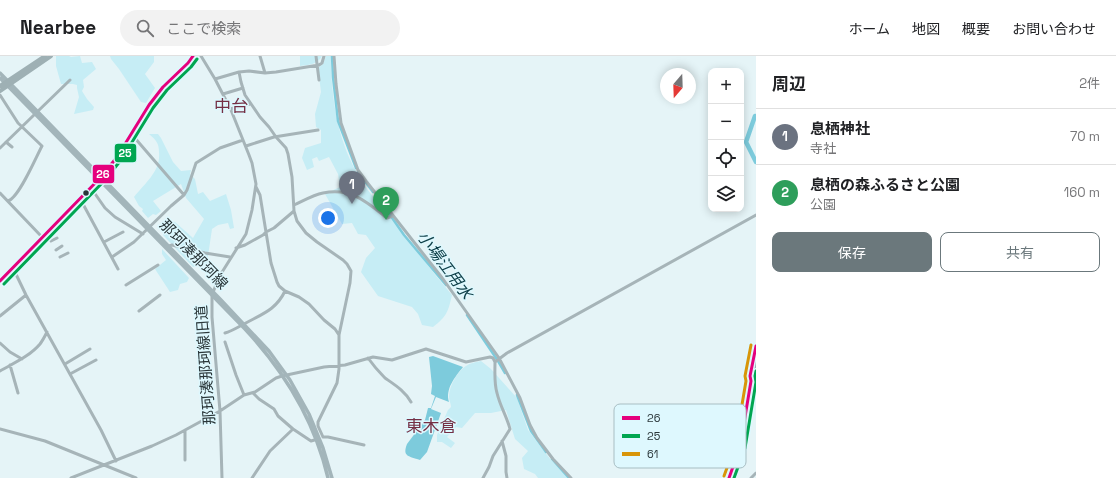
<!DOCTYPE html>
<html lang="ja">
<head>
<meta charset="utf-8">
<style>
	:root { --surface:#fff; --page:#f2f2f2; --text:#202124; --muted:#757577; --line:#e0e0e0; --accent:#6b787c }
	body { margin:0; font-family:"Space Grotesk","Noto Sans JP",sans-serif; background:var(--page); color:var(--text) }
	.controls { position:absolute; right:12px; top:12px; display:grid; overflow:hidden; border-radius:8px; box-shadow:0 2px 10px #0003 }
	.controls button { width:36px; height:36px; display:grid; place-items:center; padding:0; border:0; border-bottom:1px solid var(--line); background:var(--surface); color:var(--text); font:20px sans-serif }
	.compass { position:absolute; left:660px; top:12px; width:36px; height:36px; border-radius:50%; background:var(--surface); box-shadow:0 2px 10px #0003; rotate:199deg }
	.you { position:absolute; left:328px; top:162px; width:14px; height:14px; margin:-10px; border:3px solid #fff; border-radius:50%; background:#1a73e8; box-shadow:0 0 0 6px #1a73e833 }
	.badge { display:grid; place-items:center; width:26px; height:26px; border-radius:50%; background:var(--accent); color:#fff; font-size:13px; font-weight:700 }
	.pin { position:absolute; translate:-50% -33px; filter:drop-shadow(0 1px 2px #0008) }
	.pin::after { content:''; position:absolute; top:21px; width:14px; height:12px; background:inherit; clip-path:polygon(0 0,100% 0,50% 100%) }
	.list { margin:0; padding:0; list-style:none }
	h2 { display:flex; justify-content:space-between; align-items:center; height:52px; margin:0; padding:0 16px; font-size:17px }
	h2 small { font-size:13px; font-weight:400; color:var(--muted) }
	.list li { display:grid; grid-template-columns:26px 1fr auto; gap:12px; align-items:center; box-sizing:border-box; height:56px; padding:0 16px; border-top:1px solid var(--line) }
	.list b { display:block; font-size:15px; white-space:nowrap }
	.list p { margin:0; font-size:13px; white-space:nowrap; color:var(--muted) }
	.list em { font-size:13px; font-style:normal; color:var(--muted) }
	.actions { display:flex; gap:8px; padding:12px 16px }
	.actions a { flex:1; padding:9px 0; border:1px solid var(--accent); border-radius:8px; text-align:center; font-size:14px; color:var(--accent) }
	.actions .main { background:var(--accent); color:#fff }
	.icon { flex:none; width:22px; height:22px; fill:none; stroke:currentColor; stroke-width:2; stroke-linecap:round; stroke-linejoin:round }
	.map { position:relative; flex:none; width:756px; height:422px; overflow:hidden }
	header { display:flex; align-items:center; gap:24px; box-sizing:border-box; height:56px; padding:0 20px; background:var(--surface); border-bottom:1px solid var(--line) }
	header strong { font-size:19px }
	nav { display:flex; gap:22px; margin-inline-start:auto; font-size:14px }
	.search { width:280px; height:36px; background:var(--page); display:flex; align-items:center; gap:10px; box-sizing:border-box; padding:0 14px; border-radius:22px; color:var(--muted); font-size:15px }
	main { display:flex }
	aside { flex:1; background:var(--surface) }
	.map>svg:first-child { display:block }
	.green { fill:#c6edf5 }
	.water { fill:#7dcbdc }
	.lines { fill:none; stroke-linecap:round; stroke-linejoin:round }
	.canal { stroke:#7dcbdc; stroke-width:2.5 }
	.river { stroke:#7dcbdc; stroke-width:4.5 }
	.minor { stroke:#a6b4b8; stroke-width:3 }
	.major { stroke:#a3b5ba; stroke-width:3.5 }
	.highway { stroke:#9eb0b4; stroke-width:4 }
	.bus-1-casing { stroke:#def8fe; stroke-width:6 }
	.bus-2-casing { stroke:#def8fe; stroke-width:6 }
	.bus-3-casing { stroke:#def8fe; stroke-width:6 }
	.bus-1 { stroke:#e5007d; stroke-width:3 }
	.bus-2 { stroke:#00a651; stroke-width:3 }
	.bus-3 { stroke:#d89509; stroke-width:3 }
	.bus-dot { fill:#2a3639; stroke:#def8fe; stroke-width:1.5 }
	.labels { text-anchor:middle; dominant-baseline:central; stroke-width:3; stroke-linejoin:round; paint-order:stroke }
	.street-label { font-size:15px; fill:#2a3639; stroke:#def8fe }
	.water-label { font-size:16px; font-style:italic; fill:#0c3d46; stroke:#def8fe }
	.quarter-label { font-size:17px; fill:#752f44; stroke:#def8fe }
	.key { fill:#def8fe; stroke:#a8bec3; stroke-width:1 }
	.key-label { font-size:11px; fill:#2a3639 }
	.line-badge { stroke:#def8fe; stroke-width:1.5 }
	.badge-label { font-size:11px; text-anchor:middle; font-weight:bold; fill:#fff }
</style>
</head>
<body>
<header>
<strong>Nearbee</strong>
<div class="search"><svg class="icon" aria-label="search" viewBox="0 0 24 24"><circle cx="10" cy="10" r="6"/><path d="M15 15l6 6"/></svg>ここで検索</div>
<nav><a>ホーム</a><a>地図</a><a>概要</a><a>お問い合わせ</a></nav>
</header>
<main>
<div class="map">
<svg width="756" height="422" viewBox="0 0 756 422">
	<rect width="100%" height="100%" fill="#e5f4f7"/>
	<path class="green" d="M56,0h13l2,1 9,-1 2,7 10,-1 4,7 -13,11 1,7 -2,4 5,8 7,8 -1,3 -19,4 5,-17 -2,-9v-3l-4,-1h-12l-5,-18z
		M110,0h44v6l-9,12 10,14 -9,15 -5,-1 -22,-33 -8,-10z
		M300,0h22c-4,8 -13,9 -22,10z
		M326,0h5c0,40 6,82 26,117 6,13 20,28 29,39 22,28 43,56 66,83 -4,17 -5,21 -19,32l-11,-2 -4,-11 -6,-7 -34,-11 -17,-24 5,-14 9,-10 -9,-13 -8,-1 -6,-11 -10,1 -17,-30 15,-7 -2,-13 -9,-17 -10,4 -2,-4 -5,2 2,8 -7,3 -5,-12 3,-10 16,-5v-13l-5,-3 -1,-13 6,-22 -3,-24 5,-4z
		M149,78h9l3,4 12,24 8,9 10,-1 -1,4 5,5 3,15 5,-2 7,9 16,-7 5,16 3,18 -4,1 -2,-6 -10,2 -6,4 -5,34 -14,4 -30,-32 8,-14 4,1 18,16 11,-19 -18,-21 -5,-14 -28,17 8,10 -5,4 -3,-1 -5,4 -6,-7 1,-2 -4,-3 -5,-9c11,-14 27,-26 25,-45 0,-9 -3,-12 -10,-18z
		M162,193l27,29 -2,4 -7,2 -2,6 -8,2 -15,-23 11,-9 -4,-6z
		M481,305l10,8 26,29 11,32 23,30 17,18h-30l-3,-4 -11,-5 -2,-11 6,-7 -13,-12 -9,-29 -15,3h-16l-13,15 -6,-1 -9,10 8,6 -4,5 -9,-6h-5v-7l11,-25 3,-3c0,-3 -2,-7 -2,-10 0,-11 8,-25 17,-31 4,-3 10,-4 15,-5z"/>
	<path class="water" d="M433,300l30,11c-8,10 -18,22 -14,35l-13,-5 -5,12 10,4 -14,39 -7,8c-11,-4 -18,-3 -13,-16l18,-24 3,-12h3l4,-12 -4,-2 1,-8 -3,-29z"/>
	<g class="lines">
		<path class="canal" d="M332,0l1,21 5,44 18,47
			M358,116l15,20
			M381,146l23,33 42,50
			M467,259l31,46 7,12
			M517,339l14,36 15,21
			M552,403l17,19"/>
		<path class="river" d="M755,60l-9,26 10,20"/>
		<path class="minor" d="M201,0l14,23 16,31 18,45 3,8 4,21 -4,26 -6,24 -27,43 -7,18v22l8,94 2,67
			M260,0l5,17
			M316,0l3,24
			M334,0l2,28 5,39 17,47 8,11 77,98 56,79 21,40 10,27 7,13 16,21 18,19
			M239,16l2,10 4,13 15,22 9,10 7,10 10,11 2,6 4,23 2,34 3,10 9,12 11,9 26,18 4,4 4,7 -1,12 -11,52v34l-2,14 -19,39v4l5,11
			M215,23l24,-7 10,-1 16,2 11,-1 43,-7 3,-2 2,-7
			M223,38l20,-6
			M0,39l18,28 24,23c-6,11 -23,52 -34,55
			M230,53l20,-5
			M130,80l4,1 50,58
			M6,86l6,5
			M246,90l28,-9 44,-7
			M0,92l70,-68
			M256,131l4,8 11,68 6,19 2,4 6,5 14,6 10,7 15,16 11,9 4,6
			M91,132l14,20 10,9 28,17
			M0,137l42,44
			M80,143l3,5 35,65
			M294,149c9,-4 19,-10 29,-12 28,-6 44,9 64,25l6,-2
			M51,185l6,-3
			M104,186l19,-10
			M169,190l3,-1 33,8 25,4
			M236,192l9,-3 18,-10 3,-3 8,-4 20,-17
			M56,194l6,-4
			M60,201l8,-4
			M112,201l22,-15 37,-36 13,-11 3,-5 9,-27 24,-15 23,-8
			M13,212l13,27 75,135 15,31
			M0,225l101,-104 16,-20 32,-52 14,-18 25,-24 5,-7
			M126,229l32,-20
			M139,255l21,-16
			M0,260l26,-21
			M225,277c7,-2 13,-6 19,-9 18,-10 32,-14 41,-33
			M225,286l11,33 8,20
			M0,287l10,9 12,7
			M368,302c5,7 11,14 17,20 10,7 20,13 26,24
			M65,308l25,-15
			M10,309l8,28
			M0,315c14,-8 30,-15 40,-27 3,-4 5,-8 7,-12
			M70,318l26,-14
			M253,337l6,6 15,10 4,7 15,13 18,12 7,-2
			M0,373l45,12 91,37
			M323,381h5l36,8
			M502,385l4,15v16l1,6
			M185,404v-30
			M71,422l81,-32 24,-11 44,-24 24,-16 11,-3 21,-14 6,-2 42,-9 21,-2 28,-8 19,3 34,-11 40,13 24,-5 3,1 2,4
			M252,422l18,-27 23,-22
			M483,422l6,-11 4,-11 17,-27c-3,-12 -10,-23 -13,-36 -3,-10 -2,-20 -2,-31l12,-9 249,-138
			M751,422l5,-5"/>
		<path class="major" d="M0,17l221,227 48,51 21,29 19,34 14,34 9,30
			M0,22l245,251c39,42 70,93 83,149"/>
		<path class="highway" d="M0,30l45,-30
			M0,35l51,-35
			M751,325l-1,-5 6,-30
			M729,422l11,-31 11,-66 3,-5 2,-14"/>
		<g class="bus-1-casing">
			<path id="bus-1" d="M0,225l101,-104 16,-20 32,-52 14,-18 25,-24 5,-7
				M729,422l11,-31 11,-66 -1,-5 6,-30"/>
		</g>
		<g class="bus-2-casing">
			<path id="bus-2" d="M4,228l101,-104 16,-20 32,-52 14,-18 24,-23 6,-8
				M734,422l11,-30 11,-66 -1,-6 1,-5"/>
		</g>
		<g class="bus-3-casing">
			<path id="bus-3" d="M724,420l11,-30 11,-65 -1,-5 6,-31"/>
		</g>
		<use href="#bus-1" class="bus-1"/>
		<use href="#bus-2" class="bus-2"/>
		<use href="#bus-3" class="bus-3"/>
	</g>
	<circle class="bus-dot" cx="86" cy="137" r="3.5"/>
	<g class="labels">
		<g class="street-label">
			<text transform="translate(194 198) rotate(46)">那珂湊那珂線</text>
			<text transform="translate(205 309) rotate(-94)">那珂湊那珂線旧道</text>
		</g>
		<g class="water-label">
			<text transform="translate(445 209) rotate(53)">小場江用水</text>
		</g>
		<g class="quarter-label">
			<text x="231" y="50">中台</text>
			<text x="431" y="370">東木倉</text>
		</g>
	</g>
	<rect x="614" y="348" width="132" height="64" rx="6" class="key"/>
	<rect x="622" y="360" width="18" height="4" fill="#e5007d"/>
	<rect x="622" y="378" width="18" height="4" fill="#00a651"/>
	<rect x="622" y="396" width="18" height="4" fill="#d89509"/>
	<g class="key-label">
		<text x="647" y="366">26</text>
		<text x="647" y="384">25</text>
		<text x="647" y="402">61</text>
	</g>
	<g class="line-badge">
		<rect x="114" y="87" width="23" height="20" rx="4" fill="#00a651"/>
		<rect x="92" y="108" width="23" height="20" rx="4" fill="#e5007d"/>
	</g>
	<g class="badge-label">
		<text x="125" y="101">25</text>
		<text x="103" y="122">26</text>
	</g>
</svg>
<div class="controls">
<button>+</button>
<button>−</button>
<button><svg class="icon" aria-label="locate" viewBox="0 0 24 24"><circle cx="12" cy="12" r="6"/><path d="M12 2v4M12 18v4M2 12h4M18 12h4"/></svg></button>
<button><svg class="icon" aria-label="layers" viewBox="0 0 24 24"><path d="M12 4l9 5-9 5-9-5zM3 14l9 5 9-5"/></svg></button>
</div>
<svg class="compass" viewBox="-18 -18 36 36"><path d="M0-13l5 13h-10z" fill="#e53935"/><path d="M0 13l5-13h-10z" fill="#757577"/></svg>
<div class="you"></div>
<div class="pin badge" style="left:352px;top:148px;background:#6b7280">1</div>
<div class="pin badge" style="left:386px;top:164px;background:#2e9e5b">2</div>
</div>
<aside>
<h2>周辺<small>2件</small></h2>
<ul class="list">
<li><span class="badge" style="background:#6b7280">1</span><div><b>息栖神社</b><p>寺社</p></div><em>70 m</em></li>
<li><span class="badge" style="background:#2e9e5b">2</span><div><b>息栖の森ふるさと公園</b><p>公園</p></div><em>160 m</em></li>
</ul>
<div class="actions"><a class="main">保存</a><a>共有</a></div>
</aside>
</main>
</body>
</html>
